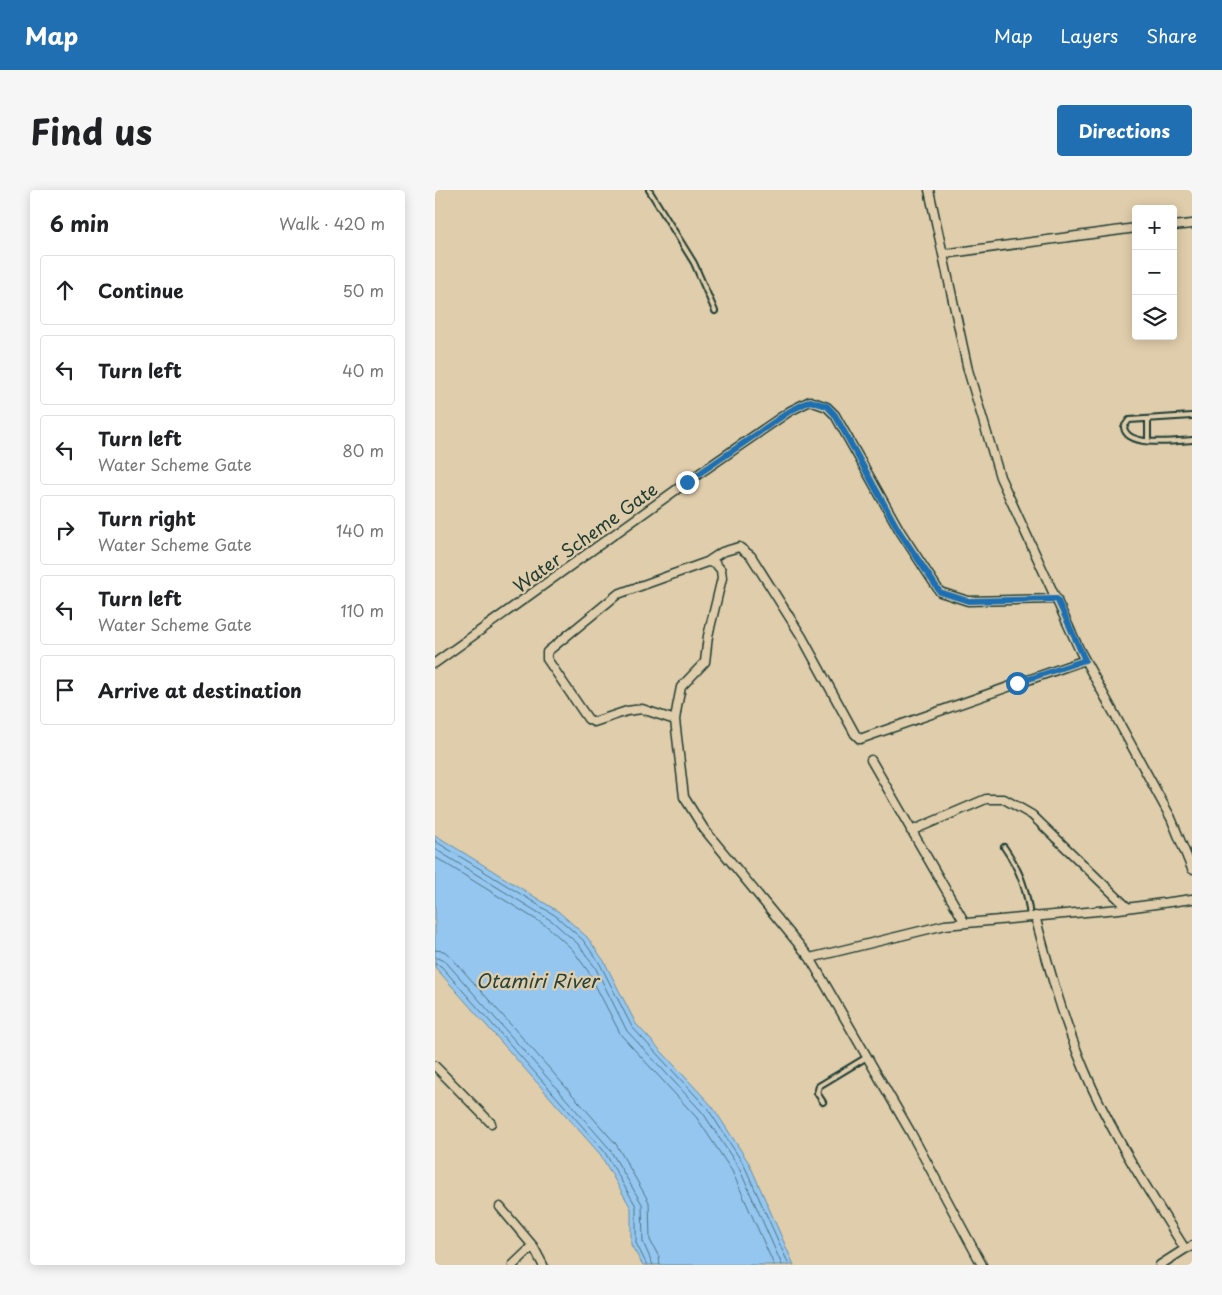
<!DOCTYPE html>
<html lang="en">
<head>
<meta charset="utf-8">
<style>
	:root { --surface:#fff; --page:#f6f6f6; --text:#202124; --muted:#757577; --line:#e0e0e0; --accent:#1f6fb2 }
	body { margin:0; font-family:"Playpen Sans",sans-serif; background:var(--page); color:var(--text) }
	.controls { position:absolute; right:15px; top:15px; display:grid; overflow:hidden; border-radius:5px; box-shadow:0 2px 12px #0003 }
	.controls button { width:45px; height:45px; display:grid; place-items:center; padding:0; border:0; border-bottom:1px solid var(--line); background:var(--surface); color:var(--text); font:25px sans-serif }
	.stop { position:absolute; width:15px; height:15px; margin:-11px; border:4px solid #1f6fb2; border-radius:50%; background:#fff }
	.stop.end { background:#1f6fb2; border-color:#fff; box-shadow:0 1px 5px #0008 }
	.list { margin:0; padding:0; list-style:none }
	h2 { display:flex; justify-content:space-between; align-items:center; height:65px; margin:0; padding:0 20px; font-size:21px }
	h2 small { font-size:16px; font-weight:400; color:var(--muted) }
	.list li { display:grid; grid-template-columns:32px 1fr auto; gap:15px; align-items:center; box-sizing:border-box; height:70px; margin:0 10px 10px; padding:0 10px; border:1px solid var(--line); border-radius:5px }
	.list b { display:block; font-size:19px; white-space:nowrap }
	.list p { margin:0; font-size:16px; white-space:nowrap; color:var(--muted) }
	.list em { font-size:16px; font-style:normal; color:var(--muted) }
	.icon { flex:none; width:28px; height:28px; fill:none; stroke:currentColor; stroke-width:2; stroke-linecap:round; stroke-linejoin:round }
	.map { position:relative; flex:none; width:757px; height:1075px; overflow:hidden; border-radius:5px }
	header { display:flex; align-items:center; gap:30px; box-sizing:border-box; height:70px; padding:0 25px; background:var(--accent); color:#fff }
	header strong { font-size:24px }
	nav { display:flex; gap:28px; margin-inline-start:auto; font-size:18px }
	.intro { display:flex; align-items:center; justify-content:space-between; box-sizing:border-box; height:120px; padding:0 30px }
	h1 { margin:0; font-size:35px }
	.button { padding:12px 22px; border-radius:5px; background:var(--accent); color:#fff; font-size:18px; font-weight:700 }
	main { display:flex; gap:30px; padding:0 30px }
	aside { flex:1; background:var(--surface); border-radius:5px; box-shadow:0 2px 12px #0003 }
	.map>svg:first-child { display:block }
	.water { fill:#94c6f0; stroke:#658fa5 }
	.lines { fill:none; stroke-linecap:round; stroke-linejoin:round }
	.shore { stroke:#4e747f; stroke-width:1 }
	.lane-casing { stroke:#1f3d34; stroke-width:8 }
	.street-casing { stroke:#1f3d34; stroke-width:11 }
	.lane { stroke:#e0cdab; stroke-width:4 }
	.street { stroke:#e0cdab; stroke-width:8 }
	.route { stroke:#1f6fb2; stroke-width:6 }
	.labels { text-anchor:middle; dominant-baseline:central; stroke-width:4.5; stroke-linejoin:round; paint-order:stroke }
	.street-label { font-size:18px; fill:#1f3d34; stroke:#e0cdab }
	.water-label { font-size:19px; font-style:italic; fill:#25443d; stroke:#e0cdab }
</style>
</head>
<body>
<header>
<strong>Map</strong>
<nav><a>Map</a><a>Layers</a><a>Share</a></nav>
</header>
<div class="intro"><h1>Find us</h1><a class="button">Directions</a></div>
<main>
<aside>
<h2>6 min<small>Walk · 420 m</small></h2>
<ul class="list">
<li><svg class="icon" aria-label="ahead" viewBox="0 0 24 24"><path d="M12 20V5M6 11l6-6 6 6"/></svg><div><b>Continue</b></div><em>50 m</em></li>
<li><svg class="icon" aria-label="left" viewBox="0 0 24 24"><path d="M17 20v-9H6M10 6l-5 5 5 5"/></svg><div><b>Turn left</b></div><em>40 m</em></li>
<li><svg class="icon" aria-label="left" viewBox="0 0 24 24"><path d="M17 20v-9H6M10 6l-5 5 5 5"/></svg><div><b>Turn left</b><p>Water Scheme Gate</p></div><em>80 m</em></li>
<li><svg class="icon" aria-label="right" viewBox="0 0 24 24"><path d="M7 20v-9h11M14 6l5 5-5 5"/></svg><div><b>Turn right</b><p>Water Scheme Gate</p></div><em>140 m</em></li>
<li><svg class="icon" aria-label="left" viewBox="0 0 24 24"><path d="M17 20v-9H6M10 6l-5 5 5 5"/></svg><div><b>Turn left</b><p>Water Scheme Gate</p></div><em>110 m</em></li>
<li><svg class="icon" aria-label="arrive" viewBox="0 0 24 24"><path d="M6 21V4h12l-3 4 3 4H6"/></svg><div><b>Arrive at destination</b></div></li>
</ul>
</aside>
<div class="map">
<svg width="757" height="1075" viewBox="0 0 757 1075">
	<rect width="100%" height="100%" fill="#e0cdab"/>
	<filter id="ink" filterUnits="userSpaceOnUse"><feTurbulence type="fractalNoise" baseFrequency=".02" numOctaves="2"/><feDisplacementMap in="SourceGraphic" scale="10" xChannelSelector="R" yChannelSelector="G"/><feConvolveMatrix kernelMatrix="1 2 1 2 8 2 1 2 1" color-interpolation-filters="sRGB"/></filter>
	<g filter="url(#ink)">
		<path class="water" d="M0,645l124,77 28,25 17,24 32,63 76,82 37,57 45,102h-151l-12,-20v-37l-31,-54 -165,-187z"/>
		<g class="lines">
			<path class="shore" d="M0,651l121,75 27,24 17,24 32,63 76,82 36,56 45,100
				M0,659l117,72 26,23 17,23 32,64 76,82 36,55 43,97
				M0,667l113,70 24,22 16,22 33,64 76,83 35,53 42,94
				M0,760l9,1 7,6 165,187 33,58 1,38 9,17 1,8
				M0,767l11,5 163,186 33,56 1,38 10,23
				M0,774l6,2 163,185 32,55v37l11,22"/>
			<g class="lane-casing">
				<path id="lane" d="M214,0l45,73 21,48
					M757,226l-63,4 -5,7c2,21 53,14 68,13
					M713,251v-21
					M569,657c16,23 23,43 26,70
					M388,912l-6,-9 2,-7 48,-29"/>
			</g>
			<g class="street-casing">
				<path id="street" d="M494,0l39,180 32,107 80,174 91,167 21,51
					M738,36l19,-2
					M508,64l193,-26
					M272,372l15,-10 17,-5 12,9 51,81 53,97 5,5 225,-79
					M0,473l252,-181 103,-71 20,-10 17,6 8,8 65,116 40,61 28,9 89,-2
					M240,530l-33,-11 -15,2 -33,11 -6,-3 -41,-60v-7l71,-58 89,-32 8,1 6,7 1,8 -14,58 -3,26 -24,25 -4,20 -2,13 9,77 20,32 106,129 101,175 71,132
					M436,570l94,163
					M476,641l75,-32h18l28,16 96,93
					M600,726c14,52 28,103 49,153 26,63 65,122 101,180l7,-3
					M375,768l135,-33 174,-16 73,-10
					M0,876l56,57
					M65,1017l33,39 10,19
					M78,1075l20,-19
					M725,1075l25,-16"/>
			</g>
			<use href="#lane" class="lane"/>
			<use href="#street" class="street"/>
		</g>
	</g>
	<g class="lines" filter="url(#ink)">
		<path class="route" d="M252,292l103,-71 20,-10 17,5 8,9 64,116 41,61 28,9 89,-2 28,61 -68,23"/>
	</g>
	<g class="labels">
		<g class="street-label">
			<text transform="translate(150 347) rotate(-36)">Water Scheme Gate</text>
		</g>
		<g class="water-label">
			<text x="102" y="790">Otamiri River</text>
		</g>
	</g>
</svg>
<div class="controls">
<button>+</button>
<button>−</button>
<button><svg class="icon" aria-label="layers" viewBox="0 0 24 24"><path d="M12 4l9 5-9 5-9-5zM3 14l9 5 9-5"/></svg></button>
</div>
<div class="stop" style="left:582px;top:493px"></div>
<div class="stop end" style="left:252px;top:292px"></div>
</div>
</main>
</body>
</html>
